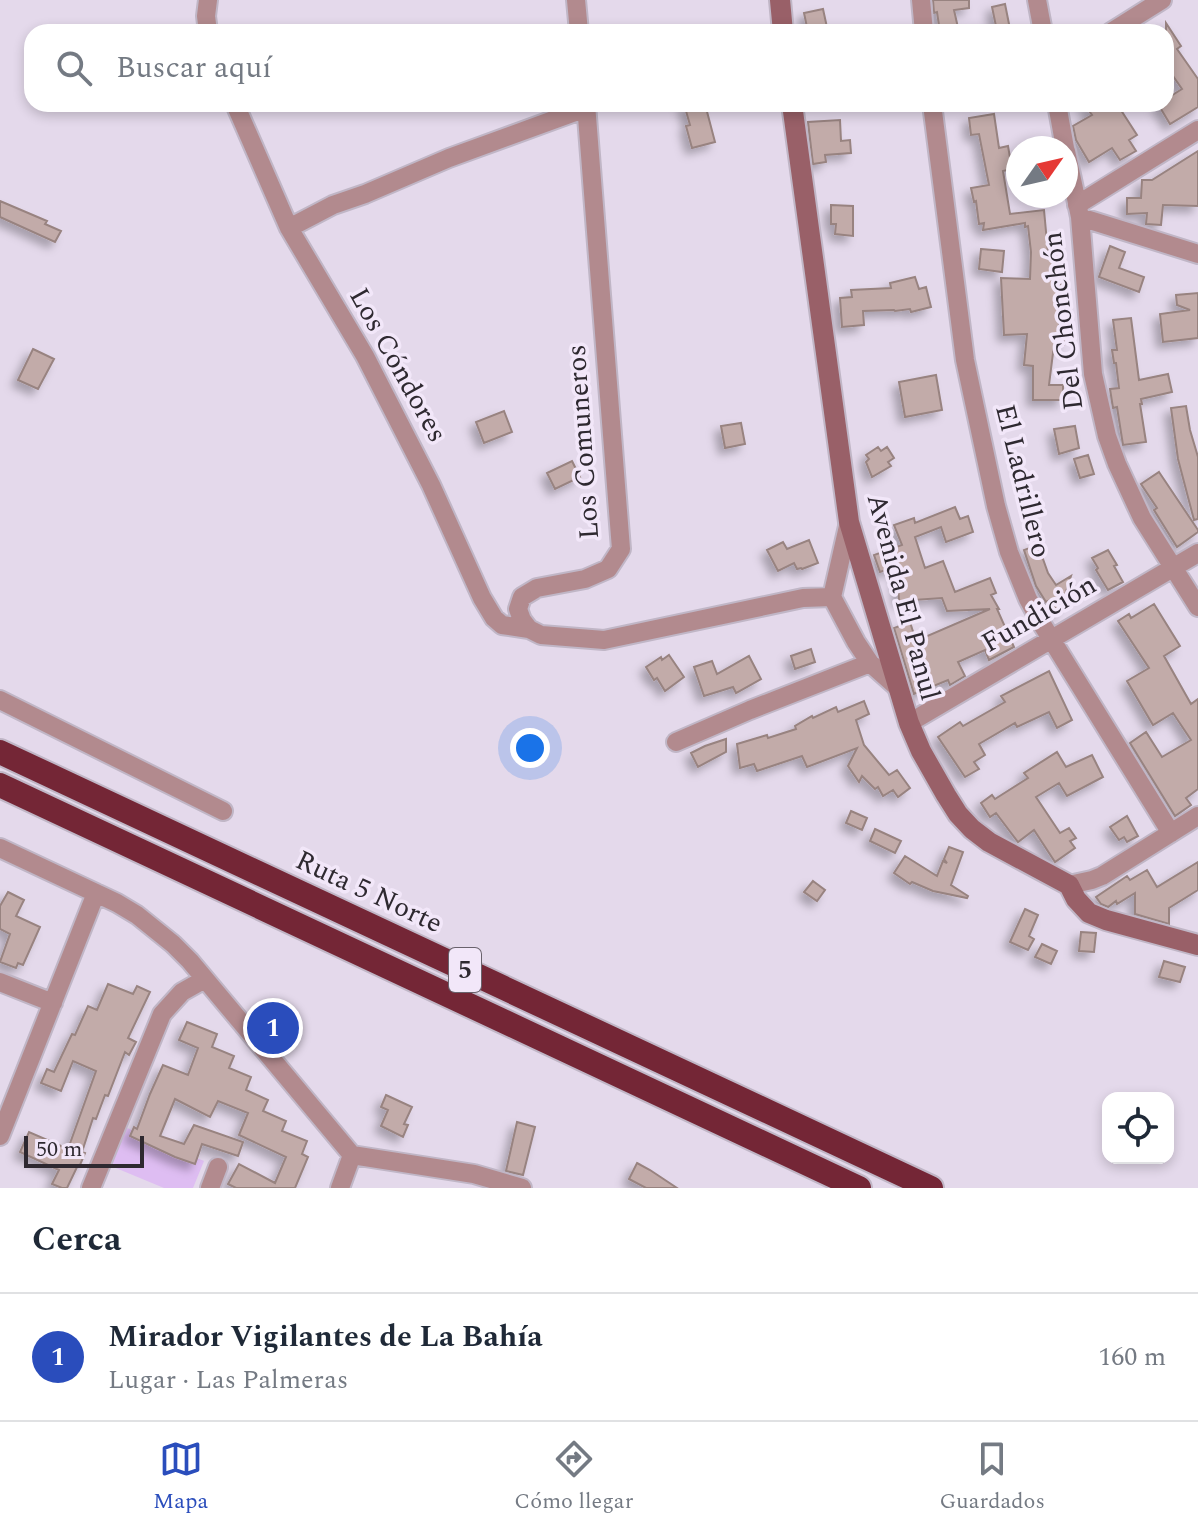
<!DOCTYPE html>
<html lang="es">
<head>
<meta charset="utf-8">
<style>
	:root { --surface:#fff; --page:#f2f2f3; --text:#1f2937; --muted:#747a83; --line:#e0e1e3; --accent:#2a4dbc }
	body { margin:0; font-family:Spectral,serif; background:var(--page); color:var(--text) }
	.controls { position:absolute; right:24px; bottom:24px; display:grid; overflow:hidden; border-radius:16px; box-shadow:0 4px 12px #0003 }
	.controls button { width:72px; height:72px; display:grid; place-items:center; padding:0; border:0; border-bottom:2px solid var(--line); background:var(--surface); color:var(--text); font:40px sans-serif }
	.compass { position:absolute; left:1006px; top:136px; width:72px; height:72px; border-radius:50%; background:var(--surface); box-shadow:0 4px 12px #0003; rotate:56deg }
	.scale { position:absolute; left:24px; bottom:20px; width:120px; box-sizing:border-box; padding-left:8px; border:4px solid #2e2930; border-top:0; font-size:22px; line-height:28px; white-space:nowrap; color:#2e2930; -webkit-text-stroke:6px #f2e7f9; paint-order:stroke }
	.you { position:absolute; left:530px; top:748px; width:28px; height:28px; margin:-20px; border:6px solid #fff; border-radius:50%; background:#1a73e8; box-shadow:0 0 0 12px #1a73e833 }
	.badge { display:grid; place-items:center; width:52px; height:52px; border-radius:50%; background:var(--accent); color:#fff; font-size:26px; font-weight:700 }
	.pin { position:absolute; translate:-50% -50%; border:4px solid #fff; box-shadow:0 2px 8px #0006 }
	.list { margin:0; padding:0; list-style:none }
	h2 { display:flex; justify-content:space-between; align-items:center; height:104px; margin:0; padding:0 32px; font-size:34px }
	h2 small { font-size:26px; font-weight:400; color:var(--muted) }
	.list li { display:grid; grid-template-columns:52px 1fr auto; gap:24px; align-items:center; box-sizing:border-box; height:128px; padding:0 32px; border-top:2px solid var(--line) }
	.list b { display:block; font-size:30px; white-space:nowrap }
	.list p { margin:0; font-size:26px; white-space:nowrap; color:var(--muted) }
	.list em { font-size:26px; font-style:normal; color:var(--muted) }
	.icon { flex:none; width:44px; height:44px; fill:none; stroke:currentColor; stroke-width:2; stroke-linecap:round; stroke-linejoin:round }
	.map { position:relative; flex:none; width:1198px; height:1188px; overflow:hidden }
	.search { position:absolute; background:var(--surface); box-shadow:0 4px 12px #0003; left:24px; right:24px; top:24px; height:88px; display:flex; align-items:center; gap:20px; box-sizing:border-box; padding:0 28px; border-radius:24px; color:var(--muted); font-size:30px }
	.sheet { height:232px; background:var(--surface) }
	nav { display:flex; justify-content:space-around; align-items:center; box-sizing:border-box; height:112px; border-top:2px solid var(--line); background:var(--surface); font-size:22px; color:var(--muted) }
	nav a { display:grid; justify-items:center; gap:4px }
	nav .on { color:var(--accent) }
	.map>svg:first-child { display:block }
	.green { fill:#debdf2 }
	.building { fill:#c2aba9; stroke:#988380; stroke-width:2; filter:url(#shadow) }
	.lines { fill:none; stroke-linecap:round; stroke-linejoin:round }
	.street-casing { stroke:#c0b6c6; stroke-width:22 }
	.secondary-casing { stroke:#c0b6c6; stroke-width:24 }
	.highway-casing { stroke:#c0b6c6; stroke-width:28 }
	.street { stroke:#b28a8e; stroke-width:18 }
	.secondary { stroke:#996068; stroke-width:20 }
	.highway { stroke:#742636; stroke-width:24 }
	.labels { text-anchor:middle; dominant-baseline:central; stroke-width:7; stroke-linejoin:round; paint-order:stroke }
	.shield { fill:#f2e7f9; stroke:#69626c; stroke-width:2 }
	.shield-label { font-size:26px; font-weight:bold; fill:#2e2930 }
	.street-label { font-size:28px; fill:#2e2930; stroke:#f2e7f9 }
</style>
</head>
<body>
<div class="map">
<svg width="1198" height="1188" viewBox="0 0 1198 1188">
	<defs>
		<filter id="shadow"><feDropShadow dx="-6" dy="6" stdDeviation="4" flood-color="#0004"/></filter>
	</defs>
	<rect width="100%" height="100%" fill="#e4d9eb"/>
	<path class="green" d="M127,1128l77,33 -11,27h-29l-53,-22z"/>
	<path class="building" d="M933,0h36v8l-15,2 5,22h-19l-3,-20 -3,1z
		M1005,4l5,25 -13,2 -5,-24z
		M823,9l5,23h-20l-4,-19z
		M1166,23l15,23 -4,3 21,30v28l-28,17 -12,-20h8v-5l16,-10 -16,-23z
		M684,104h21l10,38 -23,6 -6,-22 4,-1z
		M1084,104h33l20,31 -8,5 7,11 -16,9 -8,-12 -23,14 -13,-22 -3,-14 19,-11z
		M994,114l5,34 9,-2 4,23 -9,2 7,43 34,-4 4,43h12l-1,10 2,1 -2,64h4l1,17h-10l-5,40h14v15h-30v-34l-9,-1 3,-31 -23,1 -3,-57 29,1 1,-27 -3,-26 -3,1v-4l-42,7 1,-7 -5,1 -3,-23 -2,1 -3,-14 18,-3 -10,-51 -8,1 -2,-17z
		M840,120l1,21 9,-1 1,13 -26,2 1,7 -13,2 -5,-42z
		M1198,151v55l-35,-1 -2,20 -15,-1 1,-11 -20,1v-16h14l1,-18h10z
		M0,201l47,20 -2,3 16,7 -6,11 -55,-25z
		M831,205l22,1v30l-18,-2 1,-10h-5z
		M1110,246l15,6 -6,16 25,9 -5,15 -40,-15z
		M981,249l23,2 -2,21 -23,-3z
		M915,277l4,12 7,-2 5,20 -20,5 -1,-3 -15,2 -1,-1 -31,1 1,14 -22,2 -2,-29 12,-1 -1,-7 40,-2 -1,-5z
		M1198,293v45l-35,4 -3,-28 30,-4 -13,-5 -1,-10z
		M1131,318l8,62 29,-6 4,18 -31,7 1,5h-2l6,38 -23,3 -6,-38 -4,1 -3,-19 9,-1 -3,-25h-2l-2,-13h5l-4,-30z
		M33,349l21,10 -16,30 -20,-9z
		M936,375l6,35 -37,7 -6,-35z
		M1186,406l4,24 8,27v62l-4,1 -16,-61 -7,-51z
		M504,411l8,21 -28,11 -8,-21z
		M741,423l4,21 -20,4 -4,-22z
		M1075,426l4,22 -20,6 -5,-25z
		M878,447l3,4 6,-4 7,11 -6,4 3,4 -19,11 -6,-15 3,-3 -3,-4z
		M1088,455l6,19 -14,4 -6,-19z
		M572,461l8,16 -25,12 -8,-16z
		M1159,472l39,58v2l-21,15 -23,-37 3,-2 -16,-24z
		M955,507l5,12 8,-3 5,16 -27,10 -5,-15 -26,10 10,31 18,-7 12,31 35,-14 6,15 -5,2 8,14h-2l17,38 -25,13 -4,-10 -27,12 7,14 -15,9 -2,-5 -34,14 -20,-66 16,-6 6,19 74,-32 -43,2 -5,-13 -43,3 -2,-35 -17,6 -6,-17 28,-10 -8,-20 20,-7 1,5z
		M809,540l9,23 -16,6 -1,-1 -4,1 -3,-6 -16,8 -11,-21 16,-8 4,7z
		M1038,545l10,28 8,12 15,-9 -12,38 -9,-14 -4,2 -10,-16 -12,-36z
		M1108,550l9,15 -3,1 9,16 -15,8 -12,-20 2,-2 -6,-10z
		M1154,604l26,42 -16,10 27,48 7,-5v90l-12,9 5,7 -16,11 -45,-73 16,-11 16,25 29,-17 -18,-27 -20,12 -26,-44 22,-13 -31,-47 11,-7 2,4z
		M811,649l4,13 -20,7 -4,-13z
		M669,655l15,22 -19,14 -8,-13 -3,2 -8,-13 15,-10 1,3z
		M749,656l12,23 -25,14 -3,-6 -29,9 -10,-29 18,-6 5,13z
		M1049,671l23,49 -15,8 -8,-16 -32,15 -2,-4 -36,21 6,11 -11,7 5,7 -14,8 -27,-40 22,-15 3,4 42,-24 -4,-6z
		M864,701l5,13 -13,6 8,25 25,30 8,-5 13,18 -12,9 -5,-7 -10,6 -5,-9 -3,2 -13,-13 -3,6 -11,-16 9,-18 -50,19 -5,-11 -45,15 -3,-7 -14,4 -3,-24 30,-9 1,3 28,-9 -1,-3 17,-10 1,2 23,-11 2,5z
		M726,739v13l-28,15 -7,-14 14,-7z
		M1057,752l9,15 26,-12 11,22 -36,19 -8,-13 -23,14 24,36 9,-5 7,10 -6,3 5,7 -20,14 -21,-32 -16,12 -22,-29 -6,4 -9,-14 11,-8 3,4 33,-21 -4,-5z
		M851,811l16,7 -5,12 -16,-7z
		M1127,816l11,20 -11,6 -3,-5 -5,3 -9,-13z
		M875,829l26,12 -6,12 -25,-12z
		M949,847l14,5 -12,33 17,11 -1,2 -34,-7 -21,-9 -2,2 -16,-11 11,-17 32,20 6,-15 4,2 -3,-4z
		M1198,862v28l-29,18v16l-34,-10v-21l-18,11 -1,-3 -8,6 -7,-3 -5,-7 31,-21 3,4 17,-10 10,17z
		M813,881l12,9 -8,11 -13,-9z
		M8,892l16,8 -8,16 24,11 -17,38 -5,-2 -2,5 -16,-6 10,-28 -10,-5v-23z
		M1025,909l13,6 -9,21 5,3 -6,11 -18,-8z
		M1081,932l15,1 -2,19 -15,-1z
		M1042,944l15,7 -6,13 -16,-7z
		M1164,961l21,6 -5,15 -21,-5z
		M108,984l25,10 4,-8 13,6 -22,46 8,4 -7,13 -4,-3 -17,44 -3,-1 -9,24 -3,-1 -11,34 3,1 -5,12h-2l-11,23h-5l-10,-4 7,-14 -39,-18 9,-20 39,17 28,-78 -23,-10 -12,30 -20,-8 6,-14 7,3 18,-38 3,1 13,-29 9,4z
		M187,1022l30,12 -5,13 22,9 -5,12 22,9 -5,13 22,10 -5,11 23,10 -4,10 25,10 -5,13 6,3 -13,31h-59l-8,-4 11,-20 36,19 11,-26 -47,-22 9,-22 -30,-12 -8,16 -35,-18 -15,37 24,8 10,-19 49,17 -5,14 -36,-12 -7,20 -20,-7 -45,-21 4,-9 3,2 13,-35 13,-29 25,10 10,-27 -19,-8z
		M386,1095l26,12 -8,17 4,1 -5,12 -22,-11 7,-16 -7,-3z
		M517,1122l18,5 -12,48 -17,-4z
		M637,1163l13,7 27,18h-31l-17,-9z"/>
	<g class="lines">
		<g class="street-casing">
			<path id="street" d="M576,0l3,32
				M921,0l3,32
				M1037,0l6,32
				M208,32l-2,-16 2,-16
				M1111,32l51,-32
				M235,104l54,124 76,128 66,129 51,113 12,20 8,7 27,4
				M586,104l35,445 -13,20 -23,10 -48,9 -15,9 -4,12 4,11 7,9 12,6 63,5 199,-42 29,-1
				M932,104l33,256 31,146 13,46 19,47 12,22 131,212
				M1057,104l8,44
				M1066,151l14,66 13,157 14,62 10,28 25,54 56,89
				M1077,205l121,-75
				M1080,217l118,37
				M289,228l44,-23 32,-11 84,-36 137,-50
				M849,522l-17,75 24,45 14,21
				M0,700l223,111
				M909,723l289,-170
				M676,742l74,-32 120,-47 27,24
				M0,848l117,55 20,12 36,29 17,17 162,194 122,19 48,14
				M1069,885l23,-5 10,-4 96,-60
				M0,982l53,21
				M0,1136l96,-243
				M91,1188l71,-174 20,-22 23,-13
				M210,1188l8,-21
				M340,1188l12,-33"/>
		</g>
		<g class="secondary-casing">
			<path id="secondary" d="M780,0l3,32
				M792,104l57,418 60,201 12,28 25,44 12,19 14,15 17,13 80,43 7,14 13,14 17,7 92,25"/>
		</g>
		<g class="highway-casing">
			<path id="highway" d="M0,752l931,436
				M0,785l859,403"/>
		</g>
		<use href="#street" class="street"/>
		<use href="#secondary" class="secondary"/>
		<use href="#highway" class="highway"/>
	</g>
	<g class="labels">
		<rect class="shield" x="449" y="948" width="32" height="44" rx="6"/>
		<g class="shield-label">
			<text x="465" y="970">5</text>
		</g>
		<g class="street-label">
			<text transform="translate(1063 321) rotate(-97)">Del Chonchón</text>
			<text transform="translate(398 365) rotate(61)">Los Cóndores</text>
			<text transform="translate(583 442) rotate(-94)">Los Comuneros</text>
			<text transform="translate(1023 481) rotate(76)">El Ladrillero</text>
			<text transform="translate(903 597) rotate(75)">Avenida El Panul</text>
			<text transform="translate(1039 614) rotate(-30)">Fundición</text>
			<text transform="translate(369 892) rotate(25)">Ruta 5 Norte</text>
		</g>
	</g>
</svg>
<div class="controls">
<button><svg class="icon" aria-label="locate" viewBox="0 0 24 24"><circle cx="12" cy="12" r="6"/><path d="M12 2v4M12 18v4M2 12h4M18 12h4"/></svg></button>
</div>
<svg class="compass" viewBox="-18 -18 36 36"><path d="M0-13l5 13h-10z" fill="#e53935"/><path d="M0 13l5-13h-10z" fill="#747a83"/></svg>
<div class="scale">50 m</div>
<div class="you"></div>
<div class="pin badge" style="left:273px;top:1028px">1</div>
<div class="search"><svg class="icon" aria-label="search" viewBox="0 0 24 24"><circle cx="10" cy="10" r="6"/><path d="M15 15l6 6"/></svg>Buscar aquí</div>
</div>
<section class="sheet">
<h2>Cerca<small></small></h2>
<ul class="list">
<li><span class="badge">1</span><div><b>Mirador Vigilantes de La Bahía</b><p>Lugar · Las Palmeras</p></div><em>160 m</em></li>
</ul>
</section>
<nav>
<a class="on"><svg class="icon" aria-label="map" viewBox="0 0 24 24"><path d="M3 6l6-2 6 2 6-2v14l-6 2-6-2-6 2zM9 4v14M15 6v14"/></svg>Mapa</a>
<a><svg class="icon" aria-label="directions" viewBox="0 0 24 24"><path d="M12 3l9 9-9 9-9-9zM9 14v-3h6M13 9l2 2-2 2"/></svg>Cómo llegar</a>
<a><svg class="icon" aria-label="saved" viewBox="0 0 24 24"><path d="M7 4h10v16l-5-4-5 4z"/></svg>Guardados</a>
</nav>
</body>
</html>
